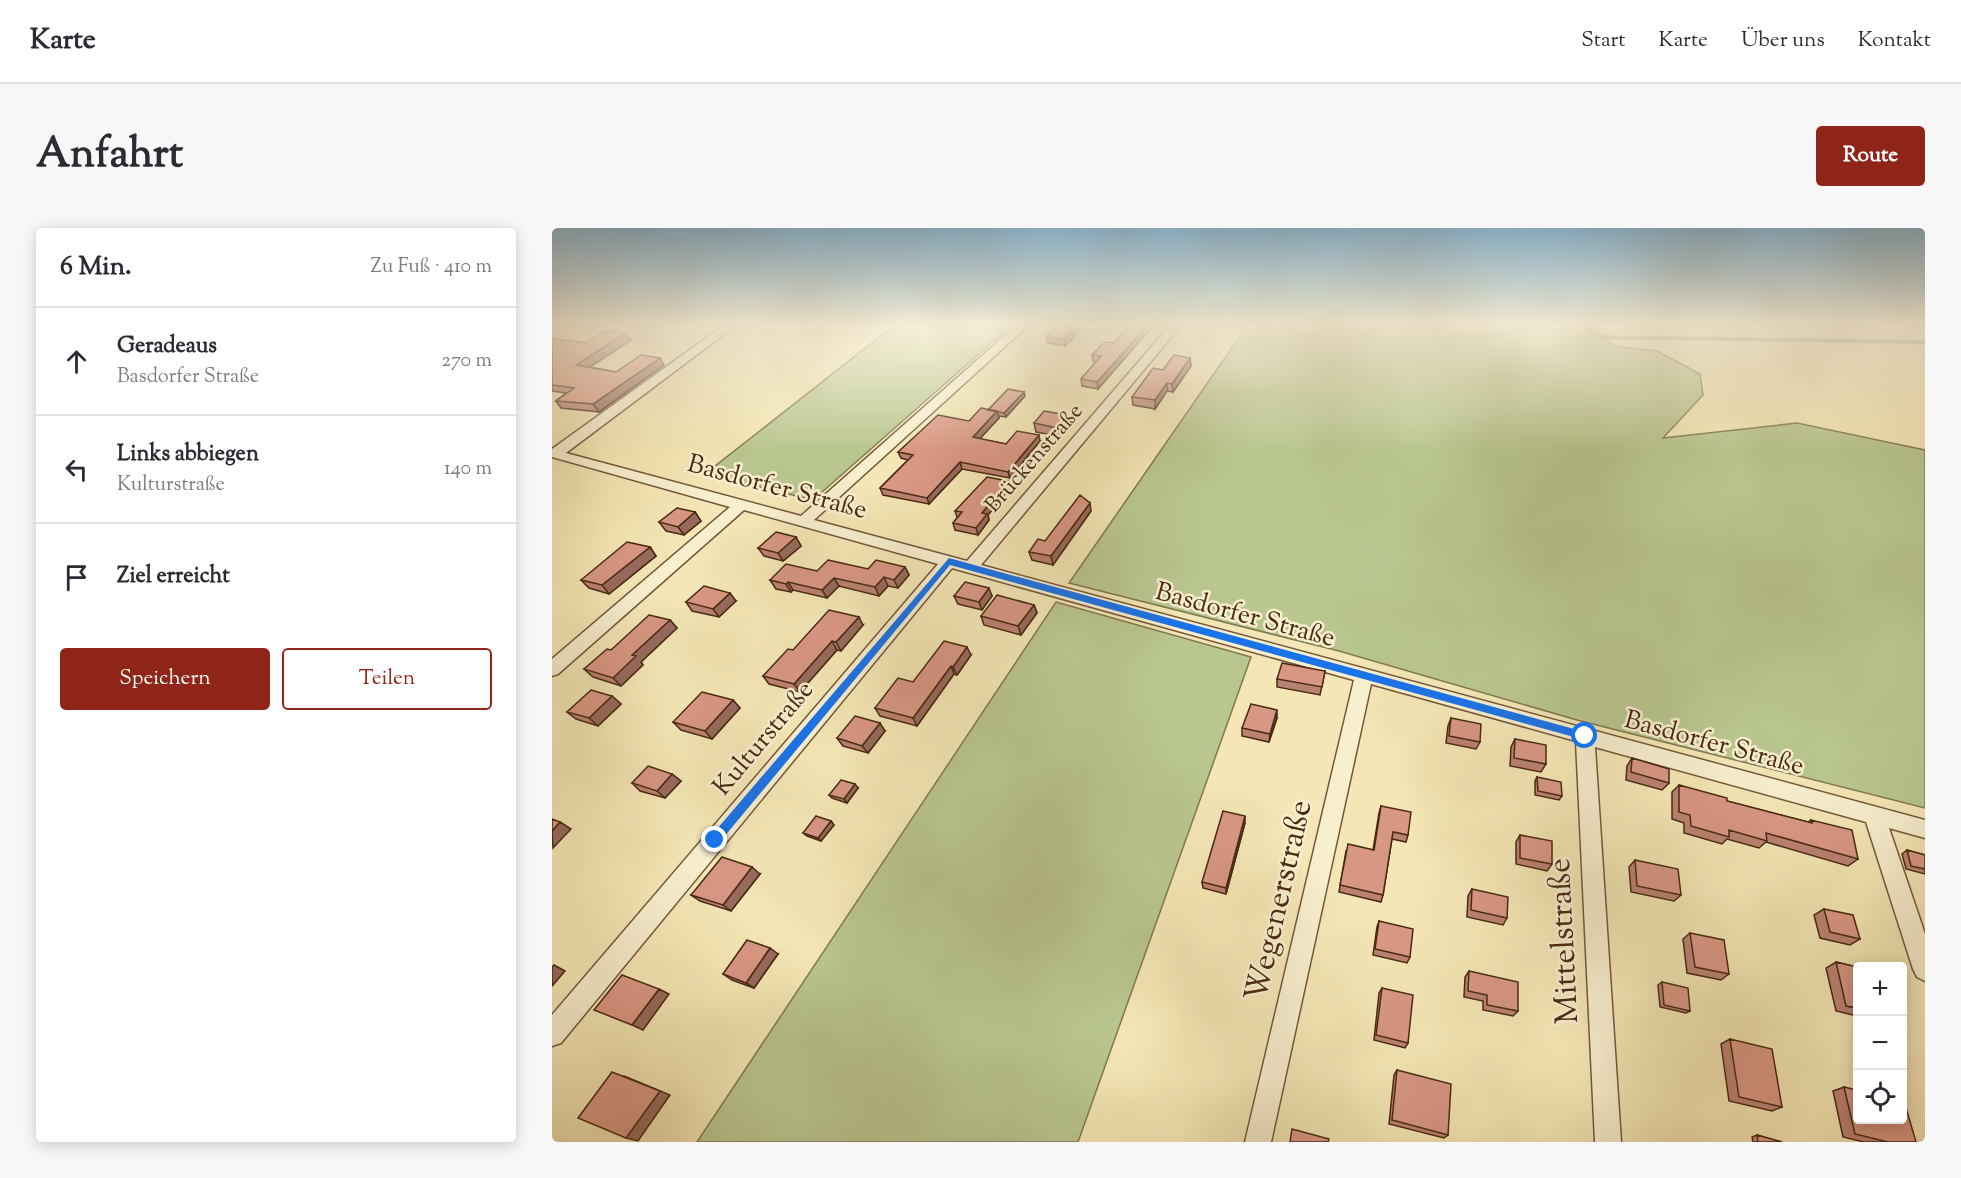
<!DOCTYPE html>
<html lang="de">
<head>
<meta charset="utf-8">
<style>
	:root { --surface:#fff; --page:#f7f7f7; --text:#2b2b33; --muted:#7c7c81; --line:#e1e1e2; --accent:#8f2418 }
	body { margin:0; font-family:"Sorts Mill Goudy",serif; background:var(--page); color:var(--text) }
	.controls { position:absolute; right:18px; bottom:18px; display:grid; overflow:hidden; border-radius:6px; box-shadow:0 3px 15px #0003 }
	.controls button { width:54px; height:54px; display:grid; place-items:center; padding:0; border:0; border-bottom:2px solid var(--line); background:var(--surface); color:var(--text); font:30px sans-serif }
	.stop { position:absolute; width:18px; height:18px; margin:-14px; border:4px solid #1a73e8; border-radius:50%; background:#fff }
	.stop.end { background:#1a73e8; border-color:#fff; box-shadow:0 2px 6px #0008 }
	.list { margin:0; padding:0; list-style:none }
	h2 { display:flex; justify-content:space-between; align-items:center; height:78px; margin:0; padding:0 24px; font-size:26px }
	h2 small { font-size:20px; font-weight:400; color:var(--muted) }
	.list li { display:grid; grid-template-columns:39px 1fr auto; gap:18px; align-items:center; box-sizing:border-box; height:108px; padding:0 24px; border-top:2px solid var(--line) }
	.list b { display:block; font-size:22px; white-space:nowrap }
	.list p { margin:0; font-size:20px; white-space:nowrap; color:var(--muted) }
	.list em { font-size:20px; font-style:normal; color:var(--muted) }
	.actions { display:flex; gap:12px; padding:18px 24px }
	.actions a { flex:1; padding:14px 0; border:2px solid var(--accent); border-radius:6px; text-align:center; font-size:21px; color:var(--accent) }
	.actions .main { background:var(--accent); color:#fff }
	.icon { flex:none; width:33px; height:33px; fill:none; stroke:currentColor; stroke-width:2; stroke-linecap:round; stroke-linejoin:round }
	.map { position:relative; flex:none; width:1373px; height:914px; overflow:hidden; border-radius:6px }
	header { display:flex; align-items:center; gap:36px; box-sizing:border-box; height:84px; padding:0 30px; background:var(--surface); border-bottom:2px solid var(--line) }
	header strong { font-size:28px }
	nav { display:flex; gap:33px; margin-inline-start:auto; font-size:21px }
	.intro { display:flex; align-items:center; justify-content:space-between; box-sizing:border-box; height:144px; padding:0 36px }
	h1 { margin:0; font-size:42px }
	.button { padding:15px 27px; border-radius:6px; background:var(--accent); color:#fff; font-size:21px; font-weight:700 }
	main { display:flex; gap:36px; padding:0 36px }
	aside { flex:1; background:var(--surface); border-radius:6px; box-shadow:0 3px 15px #0003 }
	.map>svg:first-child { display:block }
	.green { fill:#b9c690; stroke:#807851; stroke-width:1.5 }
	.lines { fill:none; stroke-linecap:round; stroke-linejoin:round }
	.stream { stroke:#7d8276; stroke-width:4 }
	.minor-casing { stroke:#73583b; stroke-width:3 }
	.minor { fill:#f8efcf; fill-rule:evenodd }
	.wall { fill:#ba8272; stroke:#482912; stroke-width:1.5 }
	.shaded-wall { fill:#976a5c; stroke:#482912; stroke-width:1.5 }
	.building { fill:#d89784; stroke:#482912; stroke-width:1.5 }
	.route { fill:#1a73e8 }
	.labels { text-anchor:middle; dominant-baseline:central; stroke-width:5; stroke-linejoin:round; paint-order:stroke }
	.far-street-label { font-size:22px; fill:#482912; stroke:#f8efcf }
	.street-label { font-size:26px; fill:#482912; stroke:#f8efcf }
	.near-street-label { font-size:32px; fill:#482912; stroke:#f8efcf }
</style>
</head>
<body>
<header>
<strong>Karte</strong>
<nav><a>Start</a><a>Karte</a><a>Über uns</a><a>Kontakt</a></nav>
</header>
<div class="intro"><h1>Anfahrt</h1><a class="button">Route</a></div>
<main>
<aside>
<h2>6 Min.<small>Zu Fuß · 410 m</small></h2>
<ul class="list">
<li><svg class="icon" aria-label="ahead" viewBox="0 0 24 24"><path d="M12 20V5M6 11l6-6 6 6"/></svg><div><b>Geradeaus</b><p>Basdorfer Straße</p></div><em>270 m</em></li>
<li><svg class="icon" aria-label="left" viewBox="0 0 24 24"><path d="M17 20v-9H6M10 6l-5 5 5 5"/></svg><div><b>Links abbiegen</b><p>Kulturstraße</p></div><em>140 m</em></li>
<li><svg class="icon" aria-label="arrive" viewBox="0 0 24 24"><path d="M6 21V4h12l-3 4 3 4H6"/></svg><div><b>Ziel erreicht</b></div></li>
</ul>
<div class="actions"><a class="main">Speichern</a><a>Teilen</a></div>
</aside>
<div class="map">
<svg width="1373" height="914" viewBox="0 0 1373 914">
	<rect width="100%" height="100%" fill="#f4e7b5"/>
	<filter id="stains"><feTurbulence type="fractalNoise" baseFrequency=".00333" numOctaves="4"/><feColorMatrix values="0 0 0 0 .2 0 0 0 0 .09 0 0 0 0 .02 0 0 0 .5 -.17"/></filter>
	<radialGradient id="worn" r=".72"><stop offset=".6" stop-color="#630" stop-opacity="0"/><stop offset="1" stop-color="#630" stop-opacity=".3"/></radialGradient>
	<path class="green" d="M345,95h117l-201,177 -108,-26z
		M697,95h341l23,23 44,5 43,23 3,21 -40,43 134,-15 128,27v358l-348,-88 -238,-69 -270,-68z
		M504,374l195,55 -173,485h-381z"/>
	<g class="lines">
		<path class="stream" d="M1032,95l11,14 330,5"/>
		<g class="minor-casing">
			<path id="minor" d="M175,95h12l-173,130 235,63 218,-193h12l-217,197 153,41 205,-238h11l-202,242 944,255v18l-36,-10 36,106v47l-8,-4 -4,-8 -47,-147 -271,-75 26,395h-26l-19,-401 -205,-57 -100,458h-26l109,-462 -402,-112 -391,475 -9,3v-31l386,-451 -194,-54 -186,164 -6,2v-17l178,-152 -178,-50v-8z"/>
		</g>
		<use href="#minor" class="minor"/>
	</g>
	<path class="wall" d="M535,95l-22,23 -17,-3 -2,-6z
		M599,100l-53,61 -16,-3 -1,-7 15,-17 -3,-1 -1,-6 22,-12z
		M0,111l34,4 45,-3 -42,27 27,5 48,-7 -65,47 -38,-4 -5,-7 10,-8 -14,-2z
		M638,130l1,8 -18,26 -6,-1 -12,18 -22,-4 -1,-8 31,-27z
		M473,168l-19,21 -8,-1 1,2 -20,21 27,5 34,-3 -30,37 -48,-9 -33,35 -46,-9 -3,-7 28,-28 -7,-2 -3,-6 71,-31 19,-11z
		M482,195h34l-10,13 -22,-4z
		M458,260l-22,27 1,5 -11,15 -23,-5 -2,-7 5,-6h-1l-2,-6z
		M539,283l-38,54 -21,-5 -3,-8z
		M143,284l6,9 -17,14 -18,-4 -7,-9z
		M244,309l5,9 -18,15 -19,-5 -6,-8z
		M98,319l6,9 -47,38 -20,-6 -8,-8z
		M353,339l4,8 -11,13 -10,-2 -9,10 -40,-10 -12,12 -34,-8 -2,2 -15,-3 -6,-9 47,-9z
		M402,368h38l-10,14 -24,-6z
		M184,373l-17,16 -27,-6 -6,-9z
		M482,377l3,8 -16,22 -37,-10 -3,-9z
		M118,392l7,8 -36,34 2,3 -22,21 -28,-9 -9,-8 27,-19z
		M311,397l-22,26 -4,-1 -37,42 -31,-8 -6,-8 30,-26z
		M419,427l-14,20 -3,-1 -37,52 -37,-10 -5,-8 38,-26z
		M773,443l-5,24 -43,-8v-8z
		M60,468l9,8 -23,22 -22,-7 -9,-7z
		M181,472l7,8 -28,31 -31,-9 -8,-8z
		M725,490l-8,24 -27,-6v-8z
		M899,490l29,24 -4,7 -30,-6 2,-17z
		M333,503l-17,22 -25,-7 -6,-8z
		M963,511l31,25 -5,8 -31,-6 1,-19z
		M1080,530l37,25 -7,7 -36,-10 1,-14z
		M120,546l9,7 -16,17 -25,-7 -8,-8z
		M985,549l25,19 -3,4 -24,-5v-14z
		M1127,557l48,16 81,21 3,-2 47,39 -10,7 -82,-24 -7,6 -32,-9 -5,5 -38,-11v-10l-12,-4v-27z
		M306,560l-11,15 -15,-5 -3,-3z
		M829,578l27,29 -2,7 -14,-3 -9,56 -2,7 -42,-10 7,-41 27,-1 6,-37z
		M279,593l3,4 -13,16 -14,-5 -4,-3z
		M693,595l-19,71 -23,-6 -1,-6z
		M968,607l32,29 -5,7 -31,-7v-22z
		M1355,622l18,5v19l-19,-5 -4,-15z
		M1083,632l46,35 -7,6 -43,-9 -2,-25z
		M208,646l-29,37 -31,-10 -9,-6z
		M920,661l35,29 -4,7 -36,-8 1,-21z
		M1272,681l36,30 -10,6 -30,-7 -6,-23z
		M827,693l31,36 -3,6 -34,-8 4,-28z
		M1138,705l39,41 -8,6 -34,-7 -4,-34z
		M226,726l-24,34 -22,-8 -9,-6z
		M1284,734l21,5v49l-21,-5 -10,-43z
		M917,743l49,40 -5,5 -30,-6v-9l-19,-4 1,-20z
		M1110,754l28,29 -4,2 -26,-6 -2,-22z
		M830,760l26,55 -3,5 -31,-8 5,-47z
		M1178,811l52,68 -10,4 -43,-10 -8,-57z
		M845,842l51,65 -4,3 -55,-14 5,-49z
		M1292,859l72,55h-52l-21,-5 -10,-46z
		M1205,907l25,7h-29l-1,-5z"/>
	<path class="shaded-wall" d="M527,95h8l-22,23 -1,-6z
		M598,95l1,5 -53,61 -1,-7z
		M74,105l5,7 -50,33 -5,-8z
		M108,130l4,7 -65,47 -6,-8z
		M638,130l1,8 -18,26 -1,-8z
		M615,155v8l-12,18v-9z
		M472,164l1,4 -19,21 -2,-4z
		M445,183l2,7 -24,26 -2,-7z
		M515,187l1,8 -10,13 -1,-8z
		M487,207l1,6 -30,37 -2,-6z
		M408,234l2,7 -33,35 -2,-6z
		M456,253l2,7 -22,27 1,5 -11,15 -2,-7 6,-15z
		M538,275l1,8 -38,54 -2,-9z
		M143,284l6,9 -17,14 -6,-8z
		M244,309l5,9 -18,15 -5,-8z
		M98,319l6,9 -47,38 -7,-9z
		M353,339l4,8 -11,13 -4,-8z
		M332,349l4,9 -9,10 -4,-9z
		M282,350l5,8 -12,12 -5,-8z
		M236,354l5,8 -2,2 -5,-8z
		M437,360l3,8 -10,14 -3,-8z
		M178,365l6,8 -17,16 -6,-8z
		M482,377l3,8 -16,22 -3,-9z
		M307,389l4,8 -22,26 -5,-9z
		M118,392l7,8 -36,34 2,3 -22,21 -8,-8 19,-23z
		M280,413l5,9 -37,42 -6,-8z
		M415,419l4,8 -14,20 -4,-8z
		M399,438l3,8 -37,52 -4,-8z
		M60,468l9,8 -23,22 -9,-8z
		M181,472l7,8 -28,31 -7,-8z
		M725,482v8l-8,24 1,-8z
		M328,495l5,8 -17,22 -6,-7z
		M120,546l9,7 -16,17 -8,-7z
		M303,556l3,4 -11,15 -3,-4z
		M693,588v7l-19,71v-6z
		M279,593l3,4 -13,16 -3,-3z
		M8,594l11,7 -18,19 -1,-17z
		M200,639l8,7 -29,37 -8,-6z
		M218,720l8,6 -24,34 -8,-5z
		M2,737l11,6 -13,15v-19z
		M107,761l10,5 -26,36 -11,-5z
		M72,848l46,19 -32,46 -12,-3z"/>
	<path class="building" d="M508,95h19l-15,17 -18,-3z
		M581,95h17l-53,59 -16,-3 20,-23 -9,-1 13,-13 9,1z
		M53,103l21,2 -50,32 40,7 25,-17 19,3 -67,46 -37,-3 18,-13 -22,-3v-46l34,4z
		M622,127l16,3 -18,26 -5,-1 -12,17 -23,-3 21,-29 10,2z
		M456,161l16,3 -20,21 -16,-3z
		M429,180l16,3 -24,26 33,7 11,-13 22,4 -31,37 -48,-10 -33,36 -47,-10 33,-33 -15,-3 40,-37 31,6z
		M492,183l23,4 -10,13 -23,-5z
		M435,249l21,4 -26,32 5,1 -11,14 -23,-5 9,-11 -7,-1z
		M528,267l10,8 -39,53 -22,-4 9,-13 7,2z
		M125,280l18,4 -17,15 -19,-5z
		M224,304l20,5 -18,16 -20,-5z
		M75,314l23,5 -48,38 -21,-5z
		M276,332l40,9 8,-9 29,7 -11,13 -10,-3 -9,10 -41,-9 -12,12 -34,-8 -2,2 -16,-4 16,-16 31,7z
		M413,354l24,6 -10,14 -25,-6z
		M152,358l26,7 -17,16 -27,-7z
		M445,367l37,10 -16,21 -37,-10z
		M277,382l30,7 -23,25 -4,-1 -38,43 -31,-8 25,-27 5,1z
		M97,387l21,5 -38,35 4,1 -23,22 -29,-9 23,-20 4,1z
		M392,413l23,6 -14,20 -2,-1 -38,52 -38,-10 23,-30 15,4z
		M730,435l43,8 -3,16 -45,-8z
		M39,462l21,6 -23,22 -22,-6z
		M150,464l31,8 -28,31 -32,-9z
		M699,476l26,6 -7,24 -28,-6z
		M303,488l25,7 -18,23 -25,-8z
		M899,490l30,6 -1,18 -31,-6z
		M963,511l31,6v19l-32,-6z
		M1080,530l37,11v14l-38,-11z
		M96,538l24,8 -15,17 -25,-8z
		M985,549l24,5 1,14 -24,-5z
		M289,552l14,4 -11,15 -15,-4z
		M1127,557l48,13v3l85,22 -1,-3 41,10 6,29 -92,-26 1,8 -38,-11v7l-38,-11 -1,-11 -11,-3z
		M829,578l30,6 -3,23 -15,-3 -10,63 -43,-10 8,-41 26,6z
		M671,583l22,5 -19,72 -24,-6z
		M264,588l15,5 -13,17 -15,-5z
		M0,591l8,3 -8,9z
		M968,607l32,6v23l-32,-6z
		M1355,622l18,5v14l-14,-3z
		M170,629l30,10 -29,38 -32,-10z
		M1083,632l43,9 3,26 -44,-9z
		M920,661l36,8 -1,21 -36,-8z
		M1272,681l29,6 7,24 -30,-7z
		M827,693l34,8 -3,28 -35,-8z
		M1138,705l34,7 5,34 -34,-7z
		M195,712l23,8 -24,35 -23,-9z
		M1284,734l21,5v41l-11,-2z
		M917,743l49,11v29l-31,-6v-10l-19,-4z
		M70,747l37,14 -27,36 -38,-15z
		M1110,754l26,6 2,23 -26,-6z
		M830,760l31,7 -5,48 -32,-8z
		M1178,811l42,10 10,58 -43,-10z
		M845,842l54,14 -3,51 -56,-15z
		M60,844l48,19 -34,47 -48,-20z
		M1292,859l13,3v29h45v-18h2l12,41h-28l-33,-8z
		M740,901l37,10 -1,3h-38z
		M1205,907l25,7h-24z"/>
	<linearGradient id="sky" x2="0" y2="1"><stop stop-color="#8bb8d5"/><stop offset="0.43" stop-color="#faf4de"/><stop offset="1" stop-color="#faf4de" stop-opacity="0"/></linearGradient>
	<rect width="1373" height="223" fill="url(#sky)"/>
	<path class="route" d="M397,330l636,174 5,4 -5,4 -635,-175 -231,278h-8v-7z"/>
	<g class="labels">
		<g class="far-street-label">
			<text transform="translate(483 231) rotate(-49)">Brückenstraße</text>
		</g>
		<g class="street-label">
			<text transform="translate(225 260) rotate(15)">Basdorfer Straße</text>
			<text transform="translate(693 388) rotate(15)">Basdorfer Straße</text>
			<text transform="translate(212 511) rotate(-50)">Kulturstraße</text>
			<text transform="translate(1162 516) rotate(15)">Basdorfer Straße</text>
		</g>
		<g class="near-street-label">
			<text transform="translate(728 673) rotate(-77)">Wegenerstraße</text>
			<text transform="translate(1013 713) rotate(-93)">Mittelstraße</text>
		</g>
	</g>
	<rect width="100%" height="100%" filter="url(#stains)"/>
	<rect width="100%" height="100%" fill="url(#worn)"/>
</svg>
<div class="controls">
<button>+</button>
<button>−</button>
<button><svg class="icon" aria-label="locate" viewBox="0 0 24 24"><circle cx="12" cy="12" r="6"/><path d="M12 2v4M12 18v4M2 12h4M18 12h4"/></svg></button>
</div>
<div class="stop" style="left:1033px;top:508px"></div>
<div class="stop end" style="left:163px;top:612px"></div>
</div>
</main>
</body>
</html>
